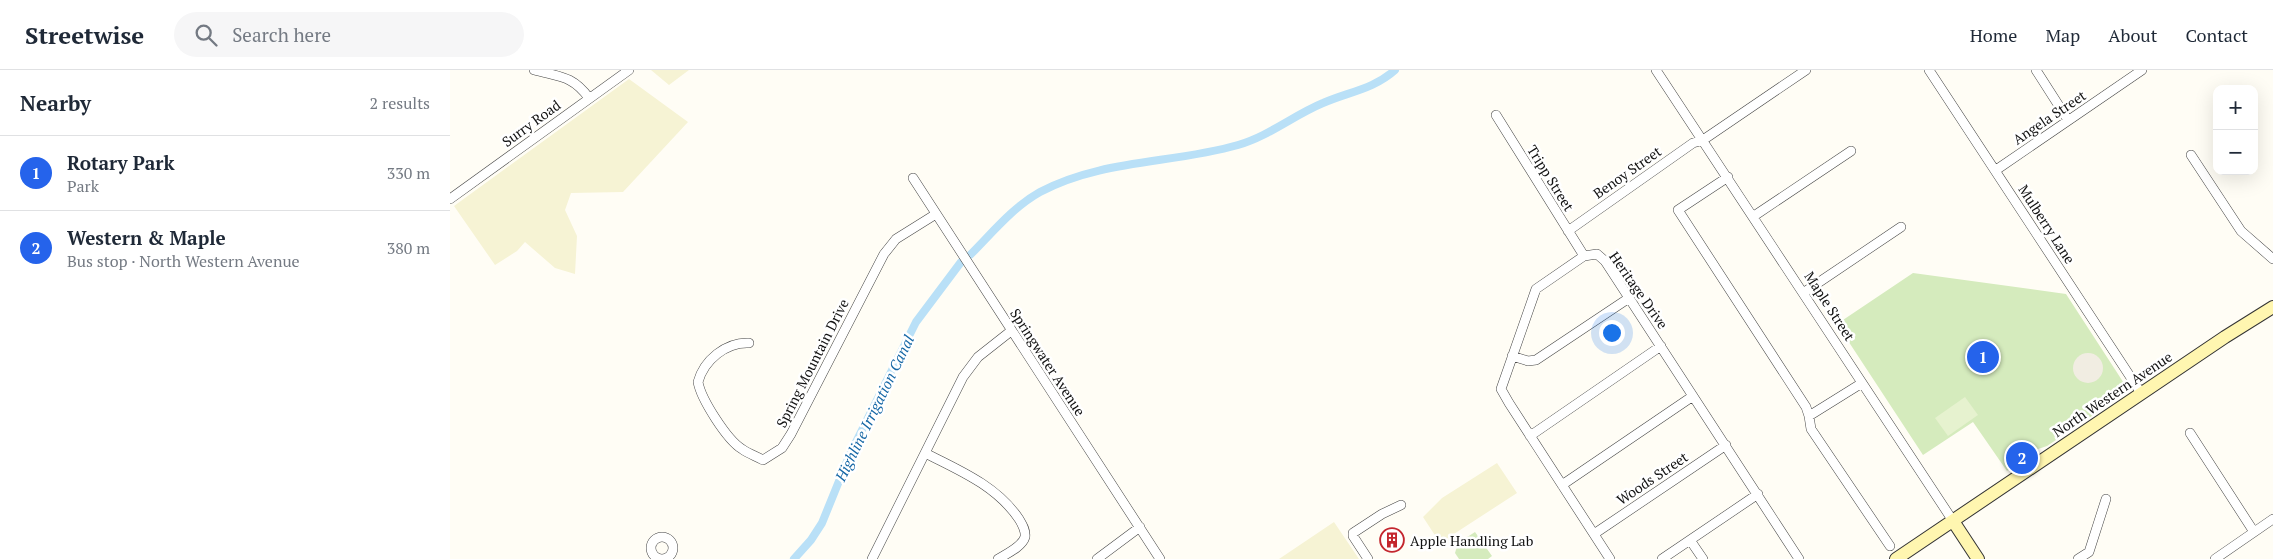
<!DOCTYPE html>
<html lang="en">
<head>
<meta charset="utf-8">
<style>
	:root { --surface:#fff; --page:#f6f6f7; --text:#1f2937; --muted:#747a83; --line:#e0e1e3; --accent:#2563eb }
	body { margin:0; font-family:"PT Serif",serif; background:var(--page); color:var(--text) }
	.controls { position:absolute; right:15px; top:15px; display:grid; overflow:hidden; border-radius:10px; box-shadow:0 5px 20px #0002 }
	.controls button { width:45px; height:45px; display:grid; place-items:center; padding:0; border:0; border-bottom:1px solid var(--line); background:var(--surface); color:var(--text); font:25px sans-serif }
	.you { position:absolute; left:1161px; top:262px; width:18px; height:18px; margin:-12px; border:4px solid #fff; border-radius:50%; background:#1a73e8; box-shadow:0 0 0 8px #1a73e833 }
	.badge { display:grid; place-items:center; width:32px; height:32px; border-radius:50%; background:var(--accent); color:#fff; font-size:16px; font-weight:700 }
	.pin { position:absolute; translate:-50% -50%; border:2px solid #fff; box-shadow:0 1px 5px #0006 }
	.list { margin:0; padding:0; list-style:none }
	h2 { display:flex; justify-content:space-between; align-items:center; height:65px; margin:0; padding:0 20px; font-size:21px }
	h2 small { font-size:16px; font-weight:400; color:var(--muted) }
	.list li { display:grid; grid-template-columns:32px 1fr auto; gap:15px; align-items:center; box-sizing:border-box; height:75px; padding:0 20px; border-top:1px solid var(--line) }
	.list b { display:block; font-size:19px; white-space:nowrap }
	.list p { margin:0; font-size:16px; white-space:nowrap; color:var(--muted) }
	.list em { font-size:16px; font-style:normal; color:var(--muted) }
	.icon { flex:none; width:28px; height:28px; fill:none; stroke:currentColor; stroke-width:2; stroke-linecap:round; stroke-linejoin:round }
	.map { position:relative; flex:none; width:1823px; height:489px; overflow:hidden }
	header { display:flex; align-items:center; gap:30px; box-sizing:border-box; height:70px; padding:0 25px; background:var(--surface); border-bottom:1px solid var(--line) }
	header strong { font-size:24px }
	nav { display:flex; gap:28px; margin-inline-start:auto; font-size:18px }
	.search { width:350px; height:45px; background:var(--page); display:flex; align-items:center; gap:12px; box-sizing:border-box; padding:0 18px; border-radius:28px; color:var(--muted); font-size:19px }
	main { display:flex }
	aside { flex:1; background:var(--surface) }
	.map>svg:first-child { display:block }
	.farmland { fill:#f6f3d4 }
	.green { fill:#d5ebbd }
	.pitch { fill:#e6f2cf }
	.plaza { fill:#f1ede2 }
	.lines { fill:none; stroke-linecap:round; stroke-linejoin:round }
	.canal { stroke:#b9e0f7; stroke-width:8 }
	.street-casing { stroke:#444; stroke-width:10 }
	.secondary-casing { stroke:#333; stroke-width:14 }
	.street { stroke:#fff; stroke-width:9 }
	.secondary { stroke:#fff6b0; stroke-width:12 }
	.labels { text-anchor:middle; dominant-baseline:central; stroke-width:5; stroke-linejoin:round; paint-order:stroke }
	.street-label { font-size:14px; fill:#111; stroke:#fff }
	.poi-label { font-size:14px; fill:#111; stroke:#fff; text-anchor:start }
	.water-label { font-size:15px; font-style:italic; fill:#1768a6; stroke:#fff }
</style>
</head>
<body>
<header>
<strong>Streetwise</strong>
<div class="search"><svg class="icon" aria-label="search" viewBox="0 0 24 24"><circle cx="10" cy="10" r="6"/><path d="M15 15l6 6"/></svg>Search here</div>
<nav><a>Home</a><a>Map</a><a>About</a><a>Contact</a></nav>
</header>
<main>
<aside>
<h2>Nearby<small>2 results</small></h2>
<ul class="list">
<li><span class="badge">1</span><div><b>Rotary Park</b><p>Park</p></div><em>330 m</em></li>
<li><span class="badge">2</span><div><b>Western &amp; Maple</b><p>Bus stop · North Western Avenue</p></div><em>380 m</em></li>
</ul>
</aside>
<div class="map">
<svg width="1823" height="489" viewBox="0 0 1823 489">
	<rect width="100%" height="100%" fill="#fffdf5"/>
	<path class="farmland" d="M201,0h38l-20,15z
		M179,9l59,43 -65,70 -52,1 -6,17 12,26 -2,38 -20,-6 -30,-26 -8,9 -22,14 -41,-59z
		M1047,393l20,30 -77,50 -17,-26 19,-19z
		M884,452l25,37h-80z"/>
	<path class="green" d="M1463,203l153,21 63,97 -82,55 -12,4 -28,21 -34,-49 -50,33 -86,-131z
		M1025,462l17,24 -4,3h-29l-4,-6 3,-10z"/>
	<path class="pitch" d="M1515,327l13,18 -30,21 -13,-18z"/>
	<path class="plaza" d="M1623 298a15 15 0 1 1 30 0a15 15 0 1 1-30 0Z"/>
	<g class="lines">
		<path class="canal" d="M520,185c22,-22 43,-48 70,-63 62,-33 132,-28 198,-47 31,-9 56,-30 85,-42 25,-11 51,-14 72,-33
			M344,489l17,-19 11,-17 28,-69 66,-132 45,-60"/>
		<g class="street-casing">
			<path id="street" d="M84,0c25,7 38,5 55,28
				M1206,0l297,451
				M1479,0l212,323
				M1586,0l32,50
				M1046,45l88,141
				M1741,85l50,76 32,28
				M1546,100l146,-100
				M1278,107l-50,33 128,197 3,9
				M463,108l247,381
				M0,129l179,-129
				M1304,146l97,-65
				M1118,161l125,-88 10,-3 103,-70
				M1353,223l98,-66
				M299,273c-23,-1 -45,17 -51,39 3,17 29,58 44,67 7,5 14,7 21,11l19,-12 9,-14 93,-180 12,-15 40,-25
				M1062,286l16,5 8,-1 93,-62
				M1412,313l-53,33 2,13 79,117
				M1740,363l64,99
				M1080,366l131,-90
				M475,383c34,17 72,33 94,66 3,5 7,11 6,18 -3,10 -19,17 -27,22
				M1112,415l131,-89
				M1144,464l132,-89
				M201 478a11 11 0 1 1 22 0a11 11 0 1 1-22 0Z
				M1240,470l13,19
				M1639,482l17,-53
				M422,489l91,-182 15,-20 33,-26
				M647,489l43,-32
				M918,489l-15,-23v-3l29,-19 19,-9
				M1160,489l-101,-156 -8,-14 35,-100 48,-33 13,-2 8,7 194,298
				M1212,489l96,-65
				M1628,489l11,-7
				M1765,489l58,-40"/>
		</g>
		<g class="secondary-casing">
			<path id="secondary" d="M1503,451l25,38
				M1446,489l329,-222 48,-30"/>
		</g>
		<use href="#street" class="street"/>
		<use href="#secondary" class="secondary"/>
	</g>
	<defs>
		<g id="building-ring" transform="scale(1.25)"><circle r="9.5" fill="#fff" stroke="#c4262e" stroke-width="1.5"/><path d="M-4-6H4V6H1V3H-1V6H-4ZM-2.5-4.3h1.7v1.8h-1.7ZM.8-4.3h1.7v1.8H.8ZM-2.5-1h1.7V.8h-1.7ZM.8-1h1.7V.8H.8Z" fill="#c4262e"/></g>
	</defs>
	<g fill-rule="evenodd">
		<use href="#building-ring" x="942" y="470"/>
	</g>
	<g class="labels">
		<g class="street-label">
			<text transform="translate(1599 47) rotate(-34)">Angela Street</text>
			<text transform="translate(81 53) rotate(-36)">Surry Road</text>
			<text transform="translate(1177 102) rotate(-35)">Benoy Street</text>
			<text transform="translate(1101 108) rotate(58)">Tripp Street</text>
			<text transform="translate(1597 154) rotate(57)">Mulberry Lane</text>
			<text transform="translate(1189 220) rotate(55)">Heritage Drive</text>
			<text transform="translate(1380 236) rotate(57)">Maple Street</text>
			<text transform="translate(598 292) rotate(57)">Springwater Avenue</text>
			<text transform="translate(362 293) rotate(-63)">Spring Mountain Drive</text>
			<text transform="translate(1662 324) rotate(-34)">North Western Avenue</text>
			<text transform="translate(1202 408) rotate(-34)">Woods Street</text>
		</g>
		<g class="poi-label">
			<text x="960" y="470">Apple Handling Lab</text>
		</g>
		<g class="water-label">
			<text transform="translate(424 338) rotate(-64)">Highline Irrigation Canal</text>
		</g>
	</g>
</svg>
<div class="controls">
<button>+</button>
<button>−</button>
</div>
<div class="you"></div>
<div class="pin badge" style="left:1533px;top:287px">1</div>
<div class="pin badge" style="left:1572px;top:388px">2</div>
</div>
</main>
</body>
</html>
